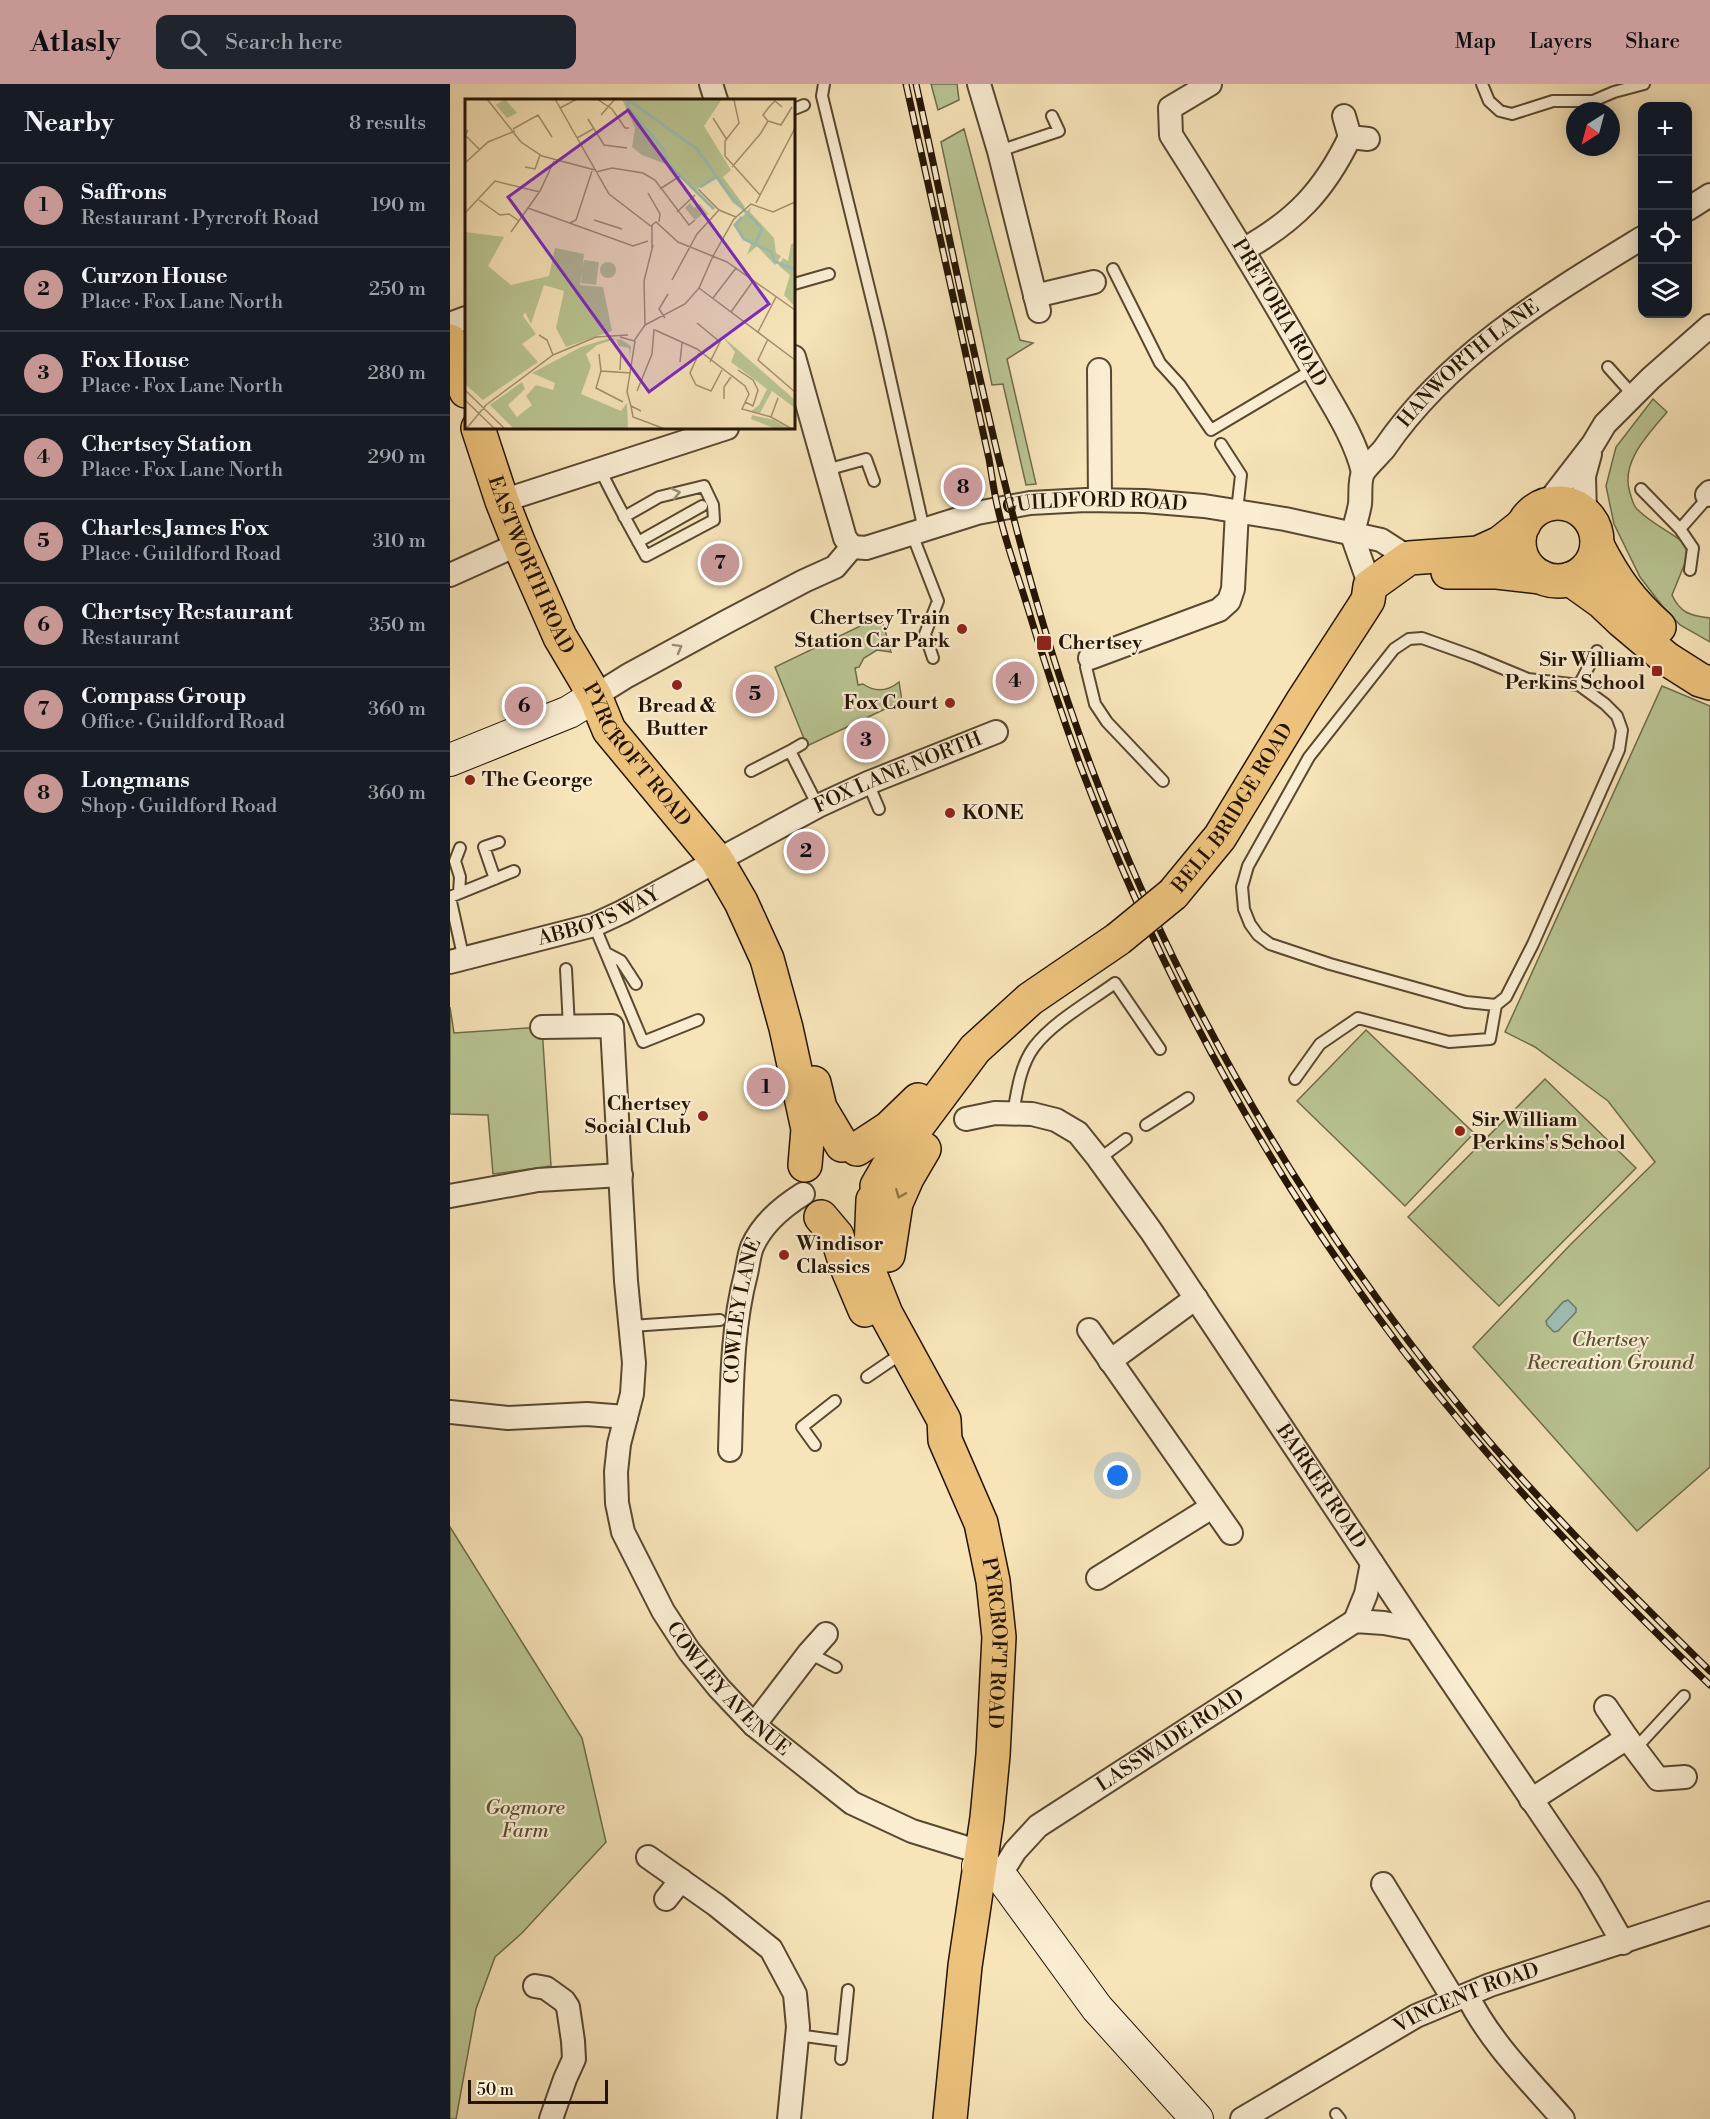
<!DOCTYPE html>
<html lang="en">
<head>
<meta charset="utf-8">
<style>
	:root { --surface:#171b24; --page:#20242c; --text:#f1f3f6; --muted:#9ea1a6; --line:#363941; --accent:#c59692 }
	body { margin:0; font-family:"Libre Bodoni",serif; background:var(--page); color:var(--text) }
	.controls { position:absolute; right:18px; top:18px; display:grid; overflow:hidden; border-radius:12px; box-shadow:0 3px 15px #0003 }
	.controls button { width:54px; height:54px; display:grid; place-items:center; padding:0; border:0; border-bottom:2px solid var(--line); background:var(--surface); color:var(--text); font:30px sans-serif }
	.compass { position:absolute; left:1116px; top:18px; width:54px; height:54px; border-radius:50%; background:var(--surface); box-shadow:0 3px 15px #0003; rotate:216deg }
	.scale { position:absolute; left:18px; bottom:15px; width:140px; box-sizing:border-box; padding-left:6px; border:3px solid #241403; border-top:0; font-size:16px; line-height:21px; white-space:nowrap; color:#241403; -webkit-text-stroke:4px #faedd2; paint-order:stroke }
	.you { position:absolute; left:668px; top:1392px; width:21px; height:21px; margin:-15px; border:4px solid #fff; border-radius:50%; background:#1a73e8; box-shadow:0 0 0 9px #1a73e833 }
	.badge { display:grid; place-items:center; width:39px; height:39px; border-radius:50%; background:var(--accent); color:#111; font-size:20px; font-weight:700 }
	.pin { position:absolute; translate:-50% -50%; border:3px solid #fff; box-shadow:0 2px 6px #0006 }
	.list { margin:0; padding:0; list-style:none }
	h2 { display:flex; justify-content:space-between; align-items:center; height:78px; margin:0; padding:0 24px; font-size:26px }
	h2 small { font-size:20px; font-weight:400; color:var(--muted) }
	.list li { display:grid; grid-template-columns:39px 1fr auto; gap:18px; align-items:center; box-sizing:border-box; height:84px; padding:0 24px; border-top:2px solid var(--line) }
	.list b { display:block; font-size:22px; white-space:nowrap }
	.list p { margin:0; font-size:20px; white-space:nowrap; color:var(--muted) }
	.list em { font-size:20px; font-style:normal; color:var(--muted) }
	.icon { flex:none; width:33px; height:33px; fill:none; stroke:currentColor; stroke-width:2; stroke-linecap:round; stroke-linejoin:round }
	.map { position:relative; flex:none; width:1260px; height:2035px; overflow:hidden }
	header { display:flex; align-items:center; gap:36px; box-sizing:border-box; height:84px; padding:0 30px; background:var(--accent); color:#111 }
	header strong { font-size:28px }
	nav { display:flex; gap:33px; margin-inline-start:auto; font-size:21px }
	.search { width:420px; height:54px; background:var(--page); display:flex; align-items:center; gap:15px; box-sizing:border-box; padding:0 21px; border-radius:12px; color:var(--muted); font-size:22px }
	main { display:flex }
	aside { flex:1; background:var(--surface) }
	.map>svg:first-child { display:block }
	.green { fill:#b9c592; stroke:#6e6c4a; stroke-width:1.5 }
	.water { fill:#9ebeb5; stroke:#6d7a6e; stroke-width:1.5 }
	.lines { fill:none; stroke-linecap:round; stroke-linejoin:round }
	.lane-casing { stroke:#594830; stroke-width:14 }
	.street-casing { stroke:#594830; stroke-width:26 }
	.secondary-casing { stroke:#241403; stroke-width:34 }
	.primary-casing { stroke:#241403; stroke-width:36 }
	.lane { stroke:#faedd2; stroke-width:10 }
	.street { stroke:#faedd2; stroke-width:22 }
	.secondary { stroke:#faedd2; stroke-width:32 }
	.primary { stroke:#ecc27c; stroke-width:33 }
	.rail-casing { stroke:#241403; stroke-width:7 }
	.rail { stroke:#faedd2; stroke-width:4.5; stroke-dasharray:14; stroke-linecap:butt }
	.primary-bridge-casing { stroke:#241403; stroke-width:36; stroke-linecap:butt }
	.primary-bridge { stroke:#ecc27c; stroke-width:33 }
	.oneway { stroke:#9a8b75 }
	.oneway2 { stroke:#927446 }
	.poi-dot { fill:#8f2418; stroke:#faedd2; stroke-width:2 }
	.labels { text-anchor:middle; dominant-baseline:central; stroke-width:4.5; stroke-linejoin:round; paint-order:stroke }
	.street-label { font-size:20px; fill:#241403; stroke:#faedd2 }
	.poi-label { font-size:20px; font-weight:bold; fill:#241403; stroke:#faedd2; text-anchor:start }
	.park-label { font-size:20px; font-style:italic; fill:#585235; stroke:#faedd2 }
	.inset-river { fill:none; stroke:#9ebeb5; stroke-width:3 }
	.inset-road { fill:none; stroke:#a39170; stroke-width:1.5 }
	.view { fill:#7b2cbf; fill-opacity:0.15; stroke:#7b2cbf; stroke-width:3 }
	.inset-edge { fill:none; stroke:#241403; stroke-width:3 }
</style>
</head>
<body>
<header>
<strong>Atlasly</strong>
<div class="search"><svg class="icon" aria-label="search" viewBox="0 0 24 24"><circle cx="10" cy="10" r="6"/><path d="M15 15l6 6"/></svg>Search here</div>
<nav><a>Map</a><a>Layers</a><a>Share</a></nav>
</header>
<main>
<aside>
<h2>Nearby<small>8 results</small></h2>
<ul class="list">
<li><span class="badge">1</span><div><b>Saffrons</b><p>Restaurant · Pyrcroft Road</p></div><em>190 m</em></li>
<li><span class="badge">2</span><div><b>Curzon House</b><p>Place · Fox Lane North</p></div><em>250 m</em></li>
<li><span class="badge">3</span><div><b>Fox House</b><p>Place · Fox Lane North</p></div><em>280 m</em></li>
<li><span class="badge">4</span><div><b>Chertsey Station</b><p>Place · Fox Lane North</p></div><em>290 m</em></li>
<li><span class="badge">5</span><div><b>Charles James Fox</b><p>Place · Guildford Road</p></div><em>310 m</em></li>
<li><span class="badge">6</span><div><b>Chertsey Restaurant</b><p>Restaurant</p></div><em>350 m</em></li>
<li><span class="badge">7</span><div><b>Compass Group</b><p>Office · Guildford Road</p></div><em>360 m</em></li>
<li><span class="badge">8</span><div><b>Longmans</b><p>Shop · Guildford Road</p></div><em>360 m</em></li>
</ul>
</aside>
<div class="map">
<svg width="1260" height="2035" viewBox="0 0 1260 2035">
	<rect width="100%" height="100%" fill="#f7e4b9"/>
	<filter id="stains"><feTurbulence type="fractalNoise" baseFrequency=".00333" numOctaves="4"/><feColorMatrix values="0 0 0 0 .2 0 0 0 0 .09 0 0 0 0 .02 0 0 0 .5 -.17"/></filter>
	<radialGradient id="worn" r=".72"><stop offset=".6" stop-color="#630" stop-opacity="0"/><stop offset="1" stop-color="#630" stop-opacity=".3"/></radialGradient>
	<path class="green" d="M481,0h26l2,16 -21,10z
		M514,45l56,211 13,3 -26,16 29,125 -10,1 -23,-101 -11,1 -51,-243z
		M1203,315l14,13c-19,23 -47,50 -37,81 2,6 3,13 8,17 14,14 33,22 49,35l-2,18 -13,32c8,18 19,21 38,23v24l-30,-17 -17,-18 -23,-30 -26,-53 -8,-38 10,-39z
		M431,532l10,36 -14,-2 -13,8 -5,9 -4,1 3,17 5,-1c13,9 25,7 36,-2l3,19 -95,45 -32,-79z
		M1212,602l48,20v761l-73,64 -164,-184 98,-103 84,-82 -47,-61 -73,-54 -30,-15z
		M0,923l4,26 88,-6 9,139 -58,8 -5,-59 -38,-1z
		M916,946l108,103 -69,73 -108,-105z
		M1095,995l91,89 -137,138 -91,-89z
		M0,1443l132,211 24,104 -84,91 -27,24 -19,52 -20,110h-6z"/>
	<path class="water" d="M1118,1216l8,8v4l-18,19 -4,1 -7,-7 -1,-4 17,-19z"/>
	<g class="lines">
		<g class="lane-casing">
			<path id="lane" d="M374,0l-2,12 58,237 44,197
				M1032,0l7,17 11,10 12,3 41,-13h40l21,-9 30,-8
				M344,25l10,-4
				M549,67l60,-20 -7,-15
				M663,185l47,94 20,22 31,45 101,-60
				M344,200l35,-10
				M1158,283l25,28
				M771,360l20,31 -4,36
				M150,385c14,30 30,58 46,87l68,-36 -1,-15 -9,-19 -45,11 -35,20
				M376,386l40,-11 8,22
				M1191,405l39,40 13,19 -3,22
				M1230,445l22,-25 5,-9
				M462,450l26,67 -13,33 8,24
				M188,458l64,-36
				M972,554l53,19 53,22 51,6 26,19 12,12 5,14 -3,20 -86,194 -27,53 -10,8 -30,-3 -136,-38 -60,-20 -12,-9 -8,-11 -6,-15 -2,-22 6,-21 61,-109 85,-108 15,-10z
				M640,574l-4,9 9,37 12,18 56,59
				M1129,601l18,-34
				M340,667l12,-7
				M301,687l39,-20 28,55
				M418,699l11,26
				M45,795l-11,-32 15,-5
				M9,809l1,-16 -5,-16 5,-13
				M0,813l64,-26
				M0,813l14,63
				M144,841l49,117 55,-22
				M156,869l15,8 15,23
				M116,885l3,58
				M845,995l25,-35 38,-26 91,24 41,-3 6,-34
				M563,1030c4,-23 7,-48 21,-67 19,-25 55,-45 81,-64l45,66
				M696,1041l42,-27
				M649,1075l27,-20
				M181,1242l89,-6
				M417,1293l25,-17
				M365,1361l-13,-18 33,-26
				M359,1569l27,14
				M1185,1665l49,-53
				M347,1951l45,6
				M391,1975l7,-69
				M886,2030l4,5"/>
		</g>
		<g class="street-casing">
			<g id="street">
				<path d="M261,0l5,16"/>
				<path d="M529,0l20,67 40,160"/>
				<path id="s1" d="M760,0l-40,24 1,27c49,77 97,155 142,235 18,33 41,65 50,102"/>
				<path d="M894,32l6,21 18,2"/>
				<path d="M1238,125l22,-14"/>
				<path d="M793,166c52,-29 81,-59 107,-113"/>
				<path d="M585,212l59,-14"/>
				<path d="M0,240l16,-6"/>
				<path d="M344,273l51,181 7,9"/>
				<path d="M649,286l1,130"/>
				<path d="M1257,411l3,-3"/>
				<path d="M52,417l225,-73"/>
				<path d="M1096,421l47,-61 12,-20 46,-46 59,-52"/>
				<path d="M1135,430l-1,-38 6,-22"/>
				<path id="s2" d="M902,451c3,-10 6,-20 8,-31 1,-9 -1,-23 3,-31 3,-6 16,-18 21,-24 64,-94 163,-153 258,-211"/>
				<path d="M902,451l18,51"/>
				<path id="s3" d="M402,463l14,1 111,-35 53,-10 56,-3 58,1 60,5 81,13 96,21 28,18"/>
				<path d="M0,491l69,-31"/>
				<path d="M640,574l129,-48 10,-9 4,-12 4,-78"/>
				<path d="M145,612l32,-20 99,-54 78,-41 31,-14 17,-20"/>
				<path id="s4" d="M0,878l144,-37 28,-13 196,-106 50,-23 128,-51"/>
				<path id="s5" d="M92,943l70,-1 14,255 8,82 -2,31 -13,50 -3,28 1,31 6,29 40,79 26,40 30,37 35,37 98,78 60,28 68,21"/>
				<path id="s6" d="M516,1035l29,-6 37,1 24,6 22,13 20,25 53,73 265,398 173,255 34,59"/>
				<path d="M0,1112l88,-16 83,-5"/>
				<path d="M639,1246l142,203"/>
				<path d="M660,1277l86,-63"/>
				<path d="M0,1328l58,6 79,-4 39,3"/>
				<path id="s7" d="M280,1366c2,-59 1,-119 16,-176 2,-9 3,-19 6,-27 10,-23 30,-40 51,-53"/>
				<path d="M648,1494l114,-71"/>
				<path d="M905,1537l11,-27 6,-31"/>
				<path d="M1156,1623l21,31 31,41 27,-2"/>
				<path d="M304,1641l55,-72 17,-19"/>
				<path d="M1081,1716l96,-62"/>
				<path d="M198,1773l68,48 55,44 24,45 3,33 -9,92"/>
				<path id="s8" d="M550,1791l15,-24 23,-25 317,-205 29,2 32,6"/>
				<path d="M933,1800l71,116"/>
				<path d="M216,1815l15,-19"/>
				<path d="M85,1902l11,2 18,13 4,6 5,34 1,18 -9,20 -14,40"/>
				<path d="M1017,1911c23,47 62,85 96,124"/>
				<path id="s9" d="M792,2035l174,-103 74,-31 220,-72"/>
			</g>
		</g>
		<g class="secondary-casing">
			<path id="secondary" d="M0,676l119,-48 26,-16
				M528,1782l22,9 97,133 100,111"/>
		</g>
		<g class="primary-casing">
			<g id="primary">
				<path d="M0,257l16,50"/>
				<path id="s10" d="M28,344l24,73 17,43 41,93 35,59 14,34 107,129 25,43 26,57 19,69 22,101 -3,36"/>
				<circle cx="1108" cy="458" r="39"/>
				<path d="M1147,461c18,35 33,56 62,82"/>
				<path d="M998,488h49l44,5"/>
				<path d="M1120,495l32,23 20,19 45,38 33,21 10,3"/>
				<path id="s11" d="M723,810l47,-57 82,-135 61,-94 5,-8 2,-14 39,-28 69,-5 22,-10 24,-19"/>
				<path d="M364,999l6,25 22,37"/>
				<path d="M407,1065l32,-21 29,-28"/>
				<path d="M427,1102l15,-26 83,-111 55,-50 88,-60"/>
				<path id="s12" d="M423,1116l-3,74 16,40 58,106 1,20 36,83 12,58 6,56 -6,118 -6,63 -22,148 -15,153"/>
				<path d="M371,1133l16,19 9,29 19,45"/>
				<path d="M438,1171l8,-52 11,-25 17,-29"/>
			</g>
		</g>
		<use href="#lane" class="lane"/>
		<use href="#street" class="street"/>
		<use href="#secondary" class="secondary"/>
		<use href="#primary" class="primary"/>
		<g class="rail-casing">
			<path id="rail" d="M456,0l83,375c3,17 5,34 9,50 7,31 18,61 27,90 17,56 35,111 55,166 79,208 186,405 321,583 93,121 199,232 309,337
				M466,0c46,207 84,417 152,618 88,259 225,501 398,712 75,91 160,174 244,257"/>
		</g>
		<use href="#rail" class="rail"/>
		<g class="primary-bridge-casing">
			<path id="primary-bridge" d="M668,855l55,-45"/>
		</g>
		<use href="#primary-bridge" class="primary-bridge"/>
	</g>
	<defs><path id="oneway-chevron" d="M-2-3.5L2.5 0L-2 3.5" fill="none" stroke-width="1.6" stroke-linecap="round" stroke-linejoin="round" transform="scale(1.5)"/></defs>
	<g class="oneway">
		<use href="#oneway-chevron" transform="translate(226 409) rotate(-13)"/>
		<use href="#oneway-chevron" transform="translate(228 564) rotate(-29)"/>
	</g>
	<use class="oneway2" href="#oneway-chevron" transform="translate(450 1110) rotate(112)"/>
	<g class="poi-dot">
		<circle cx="512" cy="545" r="6"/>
		<rect x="586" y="551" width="16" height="16" rx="3"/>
		<rect x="1201" y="581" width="12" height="12" rx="3"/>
		<circle cx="227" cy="601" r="6"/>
		<circle cx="500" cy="619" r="6"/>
		<circle cx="20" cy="696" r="6"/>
		<circle cx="500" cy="729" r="6"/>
		<circle cx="253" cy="1032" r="6"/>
		<circle cx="1010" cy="1047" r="6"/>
		<circle cx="334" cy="1171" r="6"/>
	</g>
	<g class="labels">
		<g class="street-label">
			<text stroke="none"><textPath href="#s1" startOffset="282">PRETORIA ROAD</textPath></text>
			<text stroke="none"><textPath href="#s2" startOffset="216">HANWORTH LANE</textPath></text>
			<text stroke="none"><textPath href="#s3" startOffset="249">GUILDFORD ROAD</textPath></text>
			<text stroke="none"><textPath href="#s10" startOffset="147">EASTWORTH ROAD</textPath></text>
			<text stroke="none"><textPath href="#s10" startOffset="366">PYRCROFT ROAD</textPath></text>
			<text stroke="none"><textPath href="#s4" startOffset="489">FOX LANE NORTH</textPath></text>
			<text stroke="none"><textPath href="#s11" startOffset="105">BELL BRIDGE ROAD</textPath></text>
			<text stroke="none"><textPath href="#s4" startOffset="156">ABBOTS WAY</textPath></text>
			<text stroke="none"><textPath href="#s7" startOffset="140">COWLEY LANE</textPath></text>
			<text stroke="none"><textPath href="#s6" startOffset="546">BARKER ROAD</textPath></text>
			<text stroke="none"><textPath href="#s12" startOffset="470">PYRCROFT ROAD</textPath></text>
			<text stroke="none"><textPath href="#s5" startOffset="770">COWLEY AVENUE</textPath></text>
			<text stroke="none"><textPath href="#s8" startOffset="220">LASSWADE ROAD</textPath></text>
			<text stroke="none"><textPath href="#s9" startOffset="256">VINCENT ROAD</textPath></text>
		</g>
		<g class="poi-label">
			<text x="500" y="534" text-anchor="end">Chertsey Train<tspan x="500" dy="23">Station Car Park</tspan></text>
			<text x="608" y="559">Chertsey</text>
			<text x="1195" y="576" text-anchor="end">Sir William<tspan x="1195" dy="23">Perkins School</tspan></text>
			<text x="488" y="619" text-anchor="end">Fox Court</text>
			<text x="227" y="622" text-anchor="middle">Bread &amp;<tspan x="227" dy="23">Butter</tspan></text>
			<text x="32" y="696">The George</text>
			<text x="512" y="729">KONE</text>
			<text x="241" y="1020" text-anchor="end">Chertsey<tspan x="241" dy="23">Social Club</tspan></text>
			<text x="1022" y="1036">Sir William<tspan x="1022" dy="23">Perkins's School</tspan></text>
			<text x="346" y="1160">Windisor<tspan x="346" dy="23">Classics</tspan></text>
		</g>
		<g class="park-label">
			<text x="1160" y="1256">Chertsey<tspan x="1160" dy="23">Recreation Ground</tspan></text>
			<text x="75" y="1724">Gogmore<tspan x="75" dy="23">Farm</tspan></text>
		</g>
	</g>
	<g transform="translate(15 15)">
		<rect width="330" height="330" fill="#f7e4b9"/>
		<path d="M40,0l12,14 -10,5 -11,-13zM157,0h100l-18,27 27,44 -8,7 22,30 -3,2 -9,-6 -18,-26 -21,14 -23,-25 -29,-11 -10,-8 3,-19zM225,104l4,5 6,-4 9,11 -6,-1 -8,6 -10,-12zM286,108l-1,5 24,26 2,15 5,3 -6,9 -18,-19 -10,9 4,-11 -9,-6 -7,-13zM0,133l39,5 -16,29 23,19 38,-9 6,-28 29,6 -2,15 2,-9 15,2 -3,23 -15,-2 1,-11 -2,13 23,2 9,44 -46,16 -10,-19 8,-37 -20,-6 -13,39 -6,-12 -2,4 13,18 -14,10 16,18 -55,38 -18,-16zM330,144v64l-11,-12 6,-20 -11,-9 4,-8 5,3 3,-17zM135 171a8 8 0 1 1 16 0a8 8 0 1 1-16 0ZM256,236l74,65v8l-23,-17 -12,22 -10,-1 9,-7 8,-16 -36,-27 4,-10zM145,239l12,2 9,6 -1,11 -1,-9 -10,-2 -3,-7 -19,6 -11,9 5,12 -10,28 40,17 6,-8 1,26h-114l-24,-24 32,-23 3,7 -17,16 9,12 15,-12 -6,-9 10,-11 17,5 2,-7 -23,-10 49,-26zM287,316l22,5 15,9h-13l-25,-10z" fill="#b9c592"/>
		<path class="inset-river" d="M162,0l70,50 33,46 32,34 -7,15 17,8 2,9 21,9M163,1v8l36,42 3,13 47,46M235,88l18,-11M277,118l-7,8 9,14 11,5"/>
		<path class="inset-road" d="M22,0l34,43 21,14 53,14M90,0l54,95 43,33M132,0l15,10 13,19h4M269,1l5,23 -14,18v15l35,39M95,9l17,-9M136,16l14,-16M248,19l14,22M123,20l16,26 23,3M303,22l13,4 11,-18M48,30l25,-14 14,22M3,31l-3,5 15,15M112,39l16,-9M0,64l23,-21 27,-11M60,68l10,2 5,-14M267,68l29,-34 7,-12 -5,-6 6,-8 6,-6 7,6M131,73l16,-4 31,5 12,7 34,45 6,-5M195,90l20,-13M233,90l21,21 17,7M183,94l12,21 -1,8M14,101l21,15 9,-1 10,7M291,104l39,-75M63,109l105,38 15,-5M212,113l18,-17M0,114l30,-32 45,11M129,121l28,9M105,124l6,-3 16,-49M46,133l29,-41 14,-30M187,149v-23l4,-3 22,20 49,20 68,48M248,157l21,-37 17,-15 22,8 22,-10M207,181l25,-46 22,-24M234,189l96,72M248,199l23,-30M266,213l22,-31M200,219l-6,-9 9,-15M232,224l23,19 -10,20M180,226l40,-21 14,-16 14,-32M190,231l42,19 48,37 4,8 -7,15 29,8 21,12M293,233l18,-35M74,236l8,5 6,15M155,238l14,4 11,-16 -1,-44 9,-36M303,240l-10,21 37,32M170,242l-8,51 4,14 10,5M234,254l-9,20 6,12 15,6 11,-21M134,255l2,17 30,2M215,263l2,-19M155,271l1,-18M273,271l15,10 5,10 -5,16 -8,-4M136,272l-5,17 27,14M0,291l40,39M172,292l15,-37 2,-25M259,300v-12l7,-10M0,301l30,29M166,307l2,11 32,12M306,318l7,-19M1,330l20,-24 67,-50 43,-18 32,-2"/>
		<path class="view" d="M163,11l141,194 -120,88 -141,-195z"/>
		<rect width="330" height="330" class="inset-edge"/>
	</g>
	<rect width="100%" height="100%" filter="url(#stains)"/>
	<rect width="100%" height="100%" fill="url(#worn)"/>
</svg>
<div class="controls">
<button>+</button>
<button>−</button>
<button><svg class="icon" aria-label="locate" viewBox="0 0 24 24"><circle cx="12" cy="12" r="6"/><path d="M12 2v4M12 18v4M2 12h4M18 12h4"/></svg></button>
<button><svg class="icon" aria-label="layers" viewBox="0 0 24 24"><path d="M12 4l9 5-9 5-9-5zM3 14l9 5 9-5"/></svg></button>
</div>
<svg class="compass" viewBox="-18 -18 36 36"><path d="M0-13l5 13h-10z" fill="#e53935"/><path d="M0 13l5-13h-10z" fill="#9ea1a6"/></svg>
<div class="scale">50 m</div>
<div class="you"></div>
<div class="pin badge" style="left:316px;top:1003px">1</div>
<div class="pin badge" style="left:356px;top:767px">2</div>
<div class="pin badge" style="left:416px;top:656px">3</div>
<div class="pin badge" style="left:565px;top:597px">4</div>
<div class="pin badge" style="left:305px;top:610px">5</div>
<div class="pin badge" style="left:74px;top:622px">6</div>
<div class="pin badge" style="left:270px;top:479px">7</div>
<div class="pin badge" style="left:513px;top:403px">8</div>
</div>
</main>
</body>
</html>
